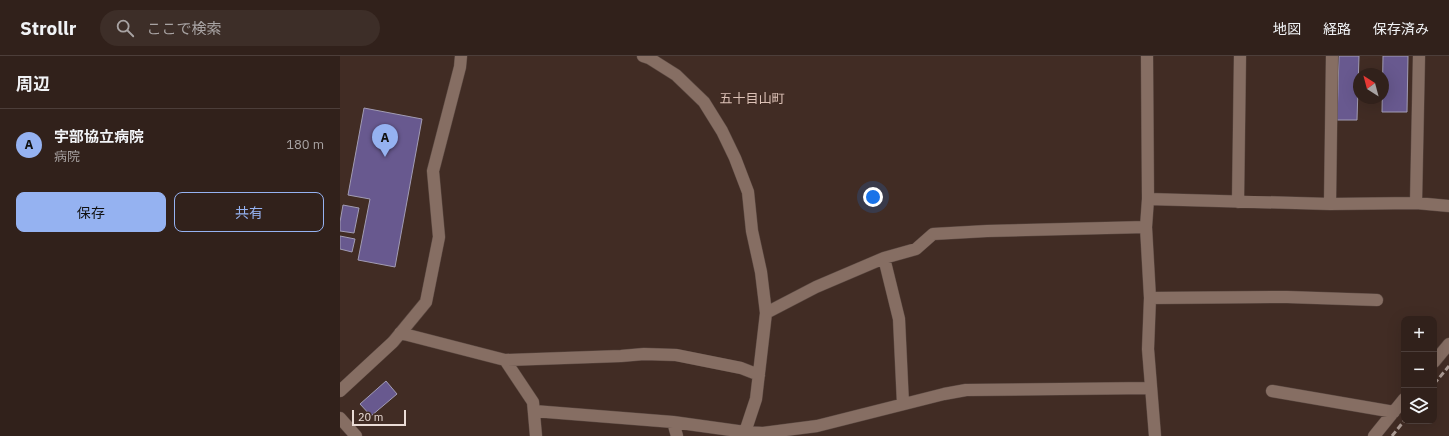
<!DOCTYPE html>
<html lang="ja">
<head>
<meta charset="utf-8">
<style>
	:root { --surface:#31211b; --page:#3d2e28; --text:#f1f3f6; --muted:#a8a3a3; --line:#4c3e3a; --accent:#95b2f1 }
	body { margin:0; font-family:"IBM Plex Sans","Noto Sans JP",sans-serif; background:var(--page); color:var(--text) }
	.controls { position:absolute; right:12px; bottom:12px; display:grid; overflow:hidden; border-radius:8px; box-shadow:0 4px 16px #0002 }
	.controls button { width:36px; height:36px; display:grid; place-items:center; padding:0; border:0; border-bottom:1px solid var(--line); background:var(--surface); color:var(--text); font:20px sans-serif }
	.compass { position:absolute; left:1013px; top:12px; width:36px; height:36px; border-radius:50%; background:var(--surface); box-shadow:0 4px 16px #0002; rotate:324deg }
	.scale { position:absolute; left:12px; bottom:10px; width:54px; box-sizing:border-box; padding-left:4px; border:2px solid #eadcd6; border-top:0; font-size:11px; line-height:14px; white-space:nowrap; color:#eadcd6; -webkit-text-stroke:3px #412c24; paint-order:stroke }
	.you { position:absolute; left:533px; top:141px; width:14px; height:14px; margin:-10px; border:3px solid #fff; border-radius:50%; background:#1a73e8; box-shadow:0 0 0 6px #1a73e833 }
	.badge { display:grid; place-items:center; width:26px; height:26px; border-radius:50%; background:var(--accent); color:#111; font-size:13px; font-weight:700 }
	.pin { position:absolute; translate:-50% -33px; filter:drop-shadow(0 1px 2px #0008) }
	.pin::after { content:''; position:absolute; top:21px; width:14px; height:12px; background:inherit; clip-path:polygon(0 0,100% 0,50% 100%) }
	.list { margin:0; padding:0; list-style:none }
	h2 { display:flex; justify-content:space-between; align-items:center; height:52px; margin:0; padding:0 16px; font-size:17px }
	h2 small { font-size:13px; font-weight:400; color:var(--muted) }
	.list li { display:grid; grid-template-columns:26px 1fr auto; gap:12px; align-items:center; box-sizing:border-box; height:72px; padding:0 16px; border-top:1px solid var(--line) }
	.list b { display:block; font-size:15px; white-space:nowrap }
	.list p { margin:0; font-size:13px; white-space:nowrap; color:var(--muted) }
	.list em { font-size:13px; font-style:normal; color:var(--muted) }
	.actions { display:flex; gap:8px; padding:12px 16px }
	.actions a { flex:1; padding:9px 0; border:1px solid var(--accent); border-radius:8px; text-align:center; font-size:14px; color:var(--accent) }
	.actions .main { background:var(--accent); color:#111 }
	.icon { flex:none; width:22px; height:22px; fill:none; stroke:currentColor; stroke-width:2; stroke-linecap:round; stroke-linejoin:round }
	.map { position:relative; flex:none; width:1109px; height:380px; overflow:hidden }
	header { display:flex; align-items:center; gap:24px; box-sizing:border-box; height:56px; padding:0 20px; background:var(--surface); border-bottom:1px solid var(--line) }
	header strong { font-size:19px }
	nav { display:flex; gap:22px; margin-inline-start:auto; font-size:14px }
	.search { width:280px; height:36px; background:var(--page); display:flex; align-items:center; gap:10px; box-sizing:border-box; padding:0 14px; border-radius:22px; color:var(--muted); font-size:15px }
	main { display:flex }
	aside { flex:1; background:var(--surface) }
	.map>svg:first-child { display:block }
	.building { fill:#68598f; stroke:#a29cb4 }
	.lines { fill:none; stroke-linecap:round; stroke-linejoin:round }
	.minor-casing { stroke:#5a4841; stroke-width:13 }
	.minor { stroke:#866e63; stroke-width:12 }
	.rail { stroke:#ab9a93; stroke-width:3; stroke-dasharray:6 3; stroke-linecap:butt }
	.labels { text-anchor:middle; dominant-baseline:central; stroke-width:3; stroke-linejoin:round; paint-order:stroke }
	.quarter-label { font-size:13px; fill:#dcc1b6; stroke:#412c24 }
</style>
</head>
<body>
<header>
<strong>Strollr</strong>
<div class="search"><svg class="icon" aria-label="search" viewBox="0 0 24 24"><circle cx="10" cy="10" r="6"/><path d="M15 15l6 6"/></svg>ここで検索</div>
<nav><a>地図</a><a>経路</a><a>保存済み</a></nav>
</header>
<main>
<aside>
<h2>周辺<small></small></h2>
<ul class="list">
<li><span class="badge">A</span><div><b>宇部協立病院</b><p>病院</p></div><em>180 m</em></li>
</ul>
<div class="actions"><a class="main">保存</a><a>共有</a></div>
</aside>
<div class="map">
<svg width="1109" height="380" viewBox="0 0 1109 380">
	<rect width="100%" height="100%" fill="#412c24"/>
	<path class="building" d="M999,0h20l-2,64h-20z
		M1043,0h25l-1,56h-25z
		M24,52l58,11 -27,148 -37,-7 12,-61 -22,-4z
		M3,149l16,3 -5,25 -14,-2v-9z
		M0,180l15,3 -3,13 -12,-3z
		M46,325l11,13 -26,22 -11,-12z"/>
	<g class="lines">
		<g class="minor-casing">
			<path id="minor" d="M303,0l6,2 27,17 28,27 18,29 13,27 13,34 4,39 9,41 5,41 50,-26 68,-29 32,-9 17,-15 54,-3 159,-4
				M807,0l1,143 -2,28 4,71 -2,51 7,87
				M808,143l182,5 86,-1 33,3
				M898,146l2,-146
				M1076,147l3,-147
				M990,148l2,-148
				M544,202l15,61 4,85
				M810,242l137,-1 90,3
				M60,277l105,27 116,-4 23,-2 32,1 65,13 18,7
				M165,304l28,42 3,34
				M1094,306l15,-18
				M0,335l53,-49 33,-40 13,-65 -6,-66 27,-104 1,-11
				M932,335l122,21
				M194,355l139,11 72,10 18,1 54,-7 127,-32 22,-4 185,-2
				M0,362l16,18
				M333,366l4,14
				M405,376l11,-33 10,-86
				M1034,380l30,-37"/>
		</g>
		<use href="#minor" class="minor"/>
		<path class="rail" d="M1094,328l15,-18
			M1052,380l12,-15"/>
	</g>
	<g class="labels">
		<g class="quarter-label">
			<text x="412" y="42">五十目山町</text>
		</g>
	</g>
</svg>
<div class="controls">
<button>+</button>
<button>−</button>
<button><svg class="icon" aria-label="layers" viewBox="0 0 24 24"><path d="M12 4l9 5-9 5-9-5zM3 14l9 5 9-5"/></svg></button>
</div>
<svg class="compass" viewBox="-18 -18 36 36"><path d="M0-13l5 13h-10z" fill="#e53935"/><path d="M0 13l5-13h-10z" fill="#a8a3a3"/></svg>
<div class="scale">20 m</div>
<div class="you"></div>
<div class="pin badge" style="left:45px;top:101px">A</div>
</div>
</main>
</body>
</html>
